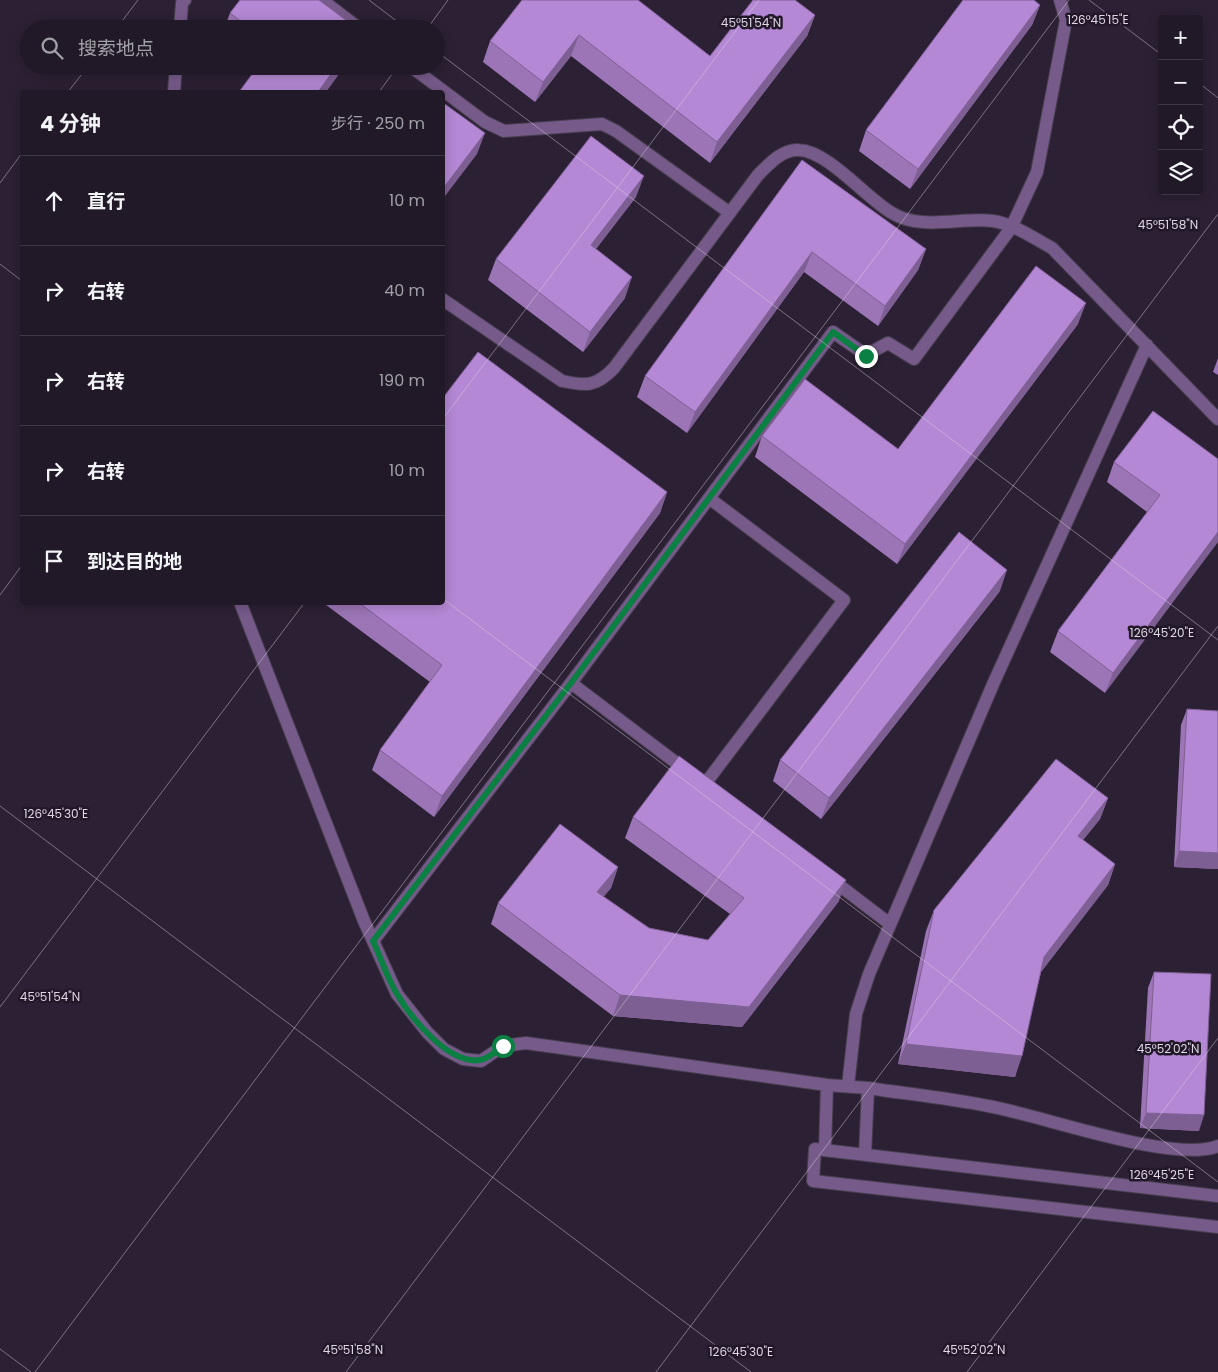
<!DOCTYPE html>
<html lang="zh">
<head>
<meta charset="utf-8">
<style>
	:root { --surface:#211927; --page:#2d2633; --text:#f1f3f6; --muted:#a2a0a7; --line:#3e3844 }
	body { margin:0; font-family:Poppins,"Noto Sans SC",sans-serif; background:var(--page); color:var(--text) }
	.controls { position:absolute; right:15px; top:15px; display:grid; overflow:hidden; border-radius:5px; box-shadow:0 2px 12px #0003 }
	.controls button { width:45px; height:45px; display:grid; place-items:center; padding:0; border:0; border-bottom:1px solid var(--line); background:var(--surface); color:var(--text); font:25px sans-serif }
	.stop { position:absolute; width:15px; height:15px; margin:-11px; border:4px solid #0b8043; border-radius:50%; background:#fff }
	.stop.end { background:#0b8043; border-color:#fff; box-shadow:0 1px 5px #0008 }
	.list { margin:0; padding:0; list-style:none }
	h2 { display:flex; justify-content:space-between; align-items:center; height:65px; margin:0; padding:0 20px; font-size:21px }
	h2 small { font-size:16px; font-weight:400; color:var(--muted) }
	.list li { display:grid; grid-template-columns:32px 1fr auto; gap:15px; align-items:center; box-sizing:border-box; height:90px; padding:0 20px; border-top:1px solid var(--line) }
	.list b { display:block; font-size:19px; white-space:nowrap }
	.list em { font-size:16px; font-style:normal; color:var(--muted) }
	.icon { flex:none; width:28px; height:28px; fill:none; stroke:currentColor; stroke-width:2; stroke-linecap:round; stroke-linejoin:round }
	.map { position:relative; flex:none; width:1218px; height:1372px; overflow:hidden }
	.search { position:absolute; background:var(--surface); box-shadow:0 2px 12px #0003; left:20px; top:20px; width:425px; height:55px; display:flex; align-items:center; gap:12px; box-sizing:border-box; padding:0 18px; border-radius:28px; color:var(--muted); font-size:19px }
	.panel { position:absolute; background:var(--surface); box-shadow:0 2px 12px #0003; left:20px; top:90px; width:425px; height:515px; border-radius:5px }
	.map>svg:first-child { display:block }
	.lines { fill:none; stroke-linecap:round; stroke-linejoin:round }
	.minor-casing { stroke:#493e50; stroke-width:14 }
	.minor { stroke:#765a8a; stroke-width:12 }
	.wall { fill:#9b75b6 }
	.shaded-wall { fill:#7e5f94 }
	.building { fill:#b488d4; stroke:#7e5f94 }
	.route { stroke:#0b8043; stroke-width:6 }
	.ticks { fill:none; stroke:#dfd8e4; stroke-width:1; stroke-opacity:0.45 }
	.ticks-label { font-size:12px; text-anchor:middle; fill:#dfd8e4; stroke:#23182a; stroke-width:5; stroke-linejoin:round; paint-order:stroke }
</style>
</head>
<body>
<div class="map">
<svg width="1218" height="1372" viewBox="0 0 1218 1372">
	<rect width="100%" height="100%" fill="#2c2134"/>
	<g class="lines">
		<g class="minor-casing">
			<path id="minor" d="M322,0l38,29
				M180,29l2,-26 3,-3
				M410,66l75,56 19,9 98,-7 14,7 114,82
				M174,92l2,-26
				M442,299l120,82c24,5 34,6 52,-13l144,-193c11,-11 24,-26 41,-25 29,1 67,48 93,63 29,18 69,4 101,8 21,3 42,18 59,27l166,171
				M240,602l124,319 33,73 30,38 17,17 19,10 18,2 22,-15 23,-3 301,42
				M687,771l-116,-88 262,-351 33,23 22,-12 26,16 97,-131 26,-56 29,-152 -6,-20
				M705,784l139,-184 -135,-102
				M831,879l59,45
				M373,941l198,-258
				M848,1086l8,-72 13,-40 125,-292 153,-337
				M868,1088c40,6 80,10 120,18 53,9 186,58 230,40
				M825,1150l2,-65 41,3 -3,67
				M1218,1196l-403,-47 -2,32 405,46"/>
		</g>
		<use href="#minor" class="minor"/>
	</g>
	<path class="wall" d="M522,0l188,56 105,-41 -8,21 -97,127 -139,-107 -36,46 -52,-40 7,-21z
		M1040,5l-8,20 -122,164 -51,-38 7,-21z
		M230,13l128,16h-134z
		M802,160l124,89 -8,21 -40,56 -74,-54 -117,161 -50,-36 8,-21z
		M636,197l-40,52 29,49 -42,54 -95,-72 8,-21z
		M1078,324l-181,240 -142,-107 7,-21 136,13z
		M1218,358v17l-5,-3z
		M1218,459l-113,234 -55,-41 8,-21 89,-119 -40,-30 7,-20z
		M667,492l-7,21 -226,304 -62,-47 8,-20 50,-68 -108,-80h120z
		M1000,591l-179,228 -48,-38 7,-21z
		M1187,709l31,2v158l-44,-2 7,-142z
		M1108,798l-8,21 -17,21 32,24 -7,21 -67,87 -26,105 -117,-13 28,-133 8,-21z
		M633,817l206,84 -97,126 -129,-11 -122,-92 7,-21 120,-36 -7,21 -8,9 46,31 59,12 22,-26 -105,-76z
		M1154,972l45,159 -59,-3 8,-140z"/>
	<path class="shaded-wall" d="M1040,5l-8,20 -122,164 8,-20z
		M815,15l-8,21 -97,127 7,-21z
		M579,35l-8,21 -36,46 8,-20z
		M337,66h8l-19,26h-8z
		M485,133l-8,21 -35,46v-10z
		M644,176l-8,21 -53,68 8,-20z
		M926,249l-8,21 -40,56 7,-20z
		M812,252l-8,20 -117,161 8,-21z
		M632,277l-7,21 -42,54 7,-20z
		M1086,303l-8,21 -181,240 8,-20z
		M667,492l-7,21 -226,304 8,-21z
		M1218,532v10l-113,151 8,-20z
		M1007,570l-7,21 -179,228 8,-21z
		M1108,798l-8,21 -30,37 8,-20z
		M1179,851l39,2v16l-44,-2z
		M1115,864l-7,21 -71,92 7,-20z
		M618,867l-7,21 -21,25 7,-21z
		M846,880l-7,21 -97,126 -129,-11 7,-21z
		M906,1044l116,12 -7,21 -117,-13z
		M1146,1113l58,2 -5,16 -59,-3z"/>
	<path class="building" d="M240,0h79l39,29h-107l-21,-16z
		M522,0h116l72,56 43,-56h42l20,15 -98,127 -138,-107 -36,47 -53,-41z
		M963,0h71l6,5 -122,164 -52,-39z
		M258,66h79l-19,26h-79z
		M442,102l43,31 -43,57z
		M591,136l53,40 -53,69 41,32 -42,55 -94,-73z
		M802,160l124,89 -41,57 -73,-54 -117,160 -50,-36z
		M1036,266l50,37 -181,241 -143,-108 43,-57 93,70z
		M478,352l189,140 -225,304 -62,-46 62,-85 -84,-63h84v-203z
		M1153,411l65,48v73l-105,141 -55,-42 102,-136 -46,-33z
		M959,532l48,38 -178,228 -49,-38z
		M1187,709l31,2v142l-39,-2z
		M679,756l167,124 -97,127 -129,-12 -122,-92 62,-79 58,43 -21,25 52,36 59,12 36,-42 -111,-81z
		M1056,759l52,39 -30,38 37,28 -71,93 -22,99 -116,-12 28,-134z
		M1154,972l57,2 -7,141 -58,-2z"/>
	<g class="lines">
		<path class="route" d="M503,1046c-6,5 -15,13 -23,14 -31,5 -69,-42 -83,-66 -10,-16 -16,-36 -24,-53l198,-258 262,-351 33,24"/>
	</g>
	<path class="ticks" d="M369,0l38,29M1089,0l73,55M116,29l22,-29M427,29l21,-29M436,51l782,589M1199,83l19,15M68,92l20,-26M379,92l19,-26M0,183l22,-30M0,264l22,17M442,420l317,-420M0,595l22,-30M442,598l776,584M0,806l751,566M0,1007l305,-405M0,1349l31,23M35,1372l1034,-1372M346,1372l872,-1158M656,1372l562,-746M967,1372l251,-334"/>
	<g class="ticks-label">
		<text x="1098" y="24">126°45'15"E</text>
		<text x="751" y="27">45°51'54"N</text>
		<text x="1168" y="229">45°51'58"N</text>
		<text x="1162" y="637">126°45'20"E</text>
		<text x="56" y="818">126°45'30"E</text>
		<text x="50" y="1001">45°51'54"N</text>
		<text x="1168" y="1053">45°52'02"N</text>
		<text x="1162" y="1179">126°45'25"E</text>
		<text x="353" y="1354">45°51'58"N</text>
		<text x="974" y="1354">45°52'02"N</text>
		<text x="741" y="1356">126°45'30"E</text>
	</g>
</svg>
<div class="controls">
<button>+</button>
<button>−</button>
<button><svg class="icon" aria-label="locate" viewBox="0 0 24 24"><circle cx="12" cy="12" r="6"/><path d="M12 2v4M12 18v4M2 12h4M18 12h4"/></svg></button>
<button><svg class="icon" aria-label="layers" viewBox="0 0 24 24"><path d="M12 4l9 5-9 5-9-5zM3 14l9 5 9-5"/></svg></button>
</div>
<div class="stop" style="left:503px;top:1046px"></div>
<div class="stop end" style="left:866px;top:356px"></div>
<div class="search"><svg class="icon" aria-label="search" viewBox="0 0 24 24"><circle cx="10" cy="10" r="6"/><path d="M15 15l6 6"/></svg>搜索地点</div>
<section class="panel">
<h2>4 分钟<small>步行 · 250 m</small></h2>
<ul class="list">
<li><svg class="icon" aria-label="ahead" viewBox="0 0 24 24"><path d="M12 20V5M6 11l6-6 6 6"/></svg><div><b>直行</b></div><em>10 m</em></li>
<li><svg class="icon" aria-label="right" viewBox="0 0 24 24"><path d="M7 20v-9h11M14 6l5 5-5 5"/></svg><div><b>右转</b></div><em>40 m</em></li>
<li><svg class="icon" aria-label="right" viewBox="0 0 24 24"><path d="M7 20v-9h11M14 6l5 5-5 5"/></svg><div><b>右转</b></div><em>190 m</em></li>
<li><svg class="icon" aria-label="right" viewBox="0 0 24 24"><path d="M7 20v-9h11M14 6l5 5-5 5"/></svg><div><b>右转</b></div><em>10 m</em></li>
<li><svg class="icon" aria-label="arrive" viewBox="0 0 24 24"><path d="M6 21V4h12l-3 4 3 4H6"/></svg><div><b>到达目的地</b></div></li>
</ul>
</section>
</div>
</body>
</html>
